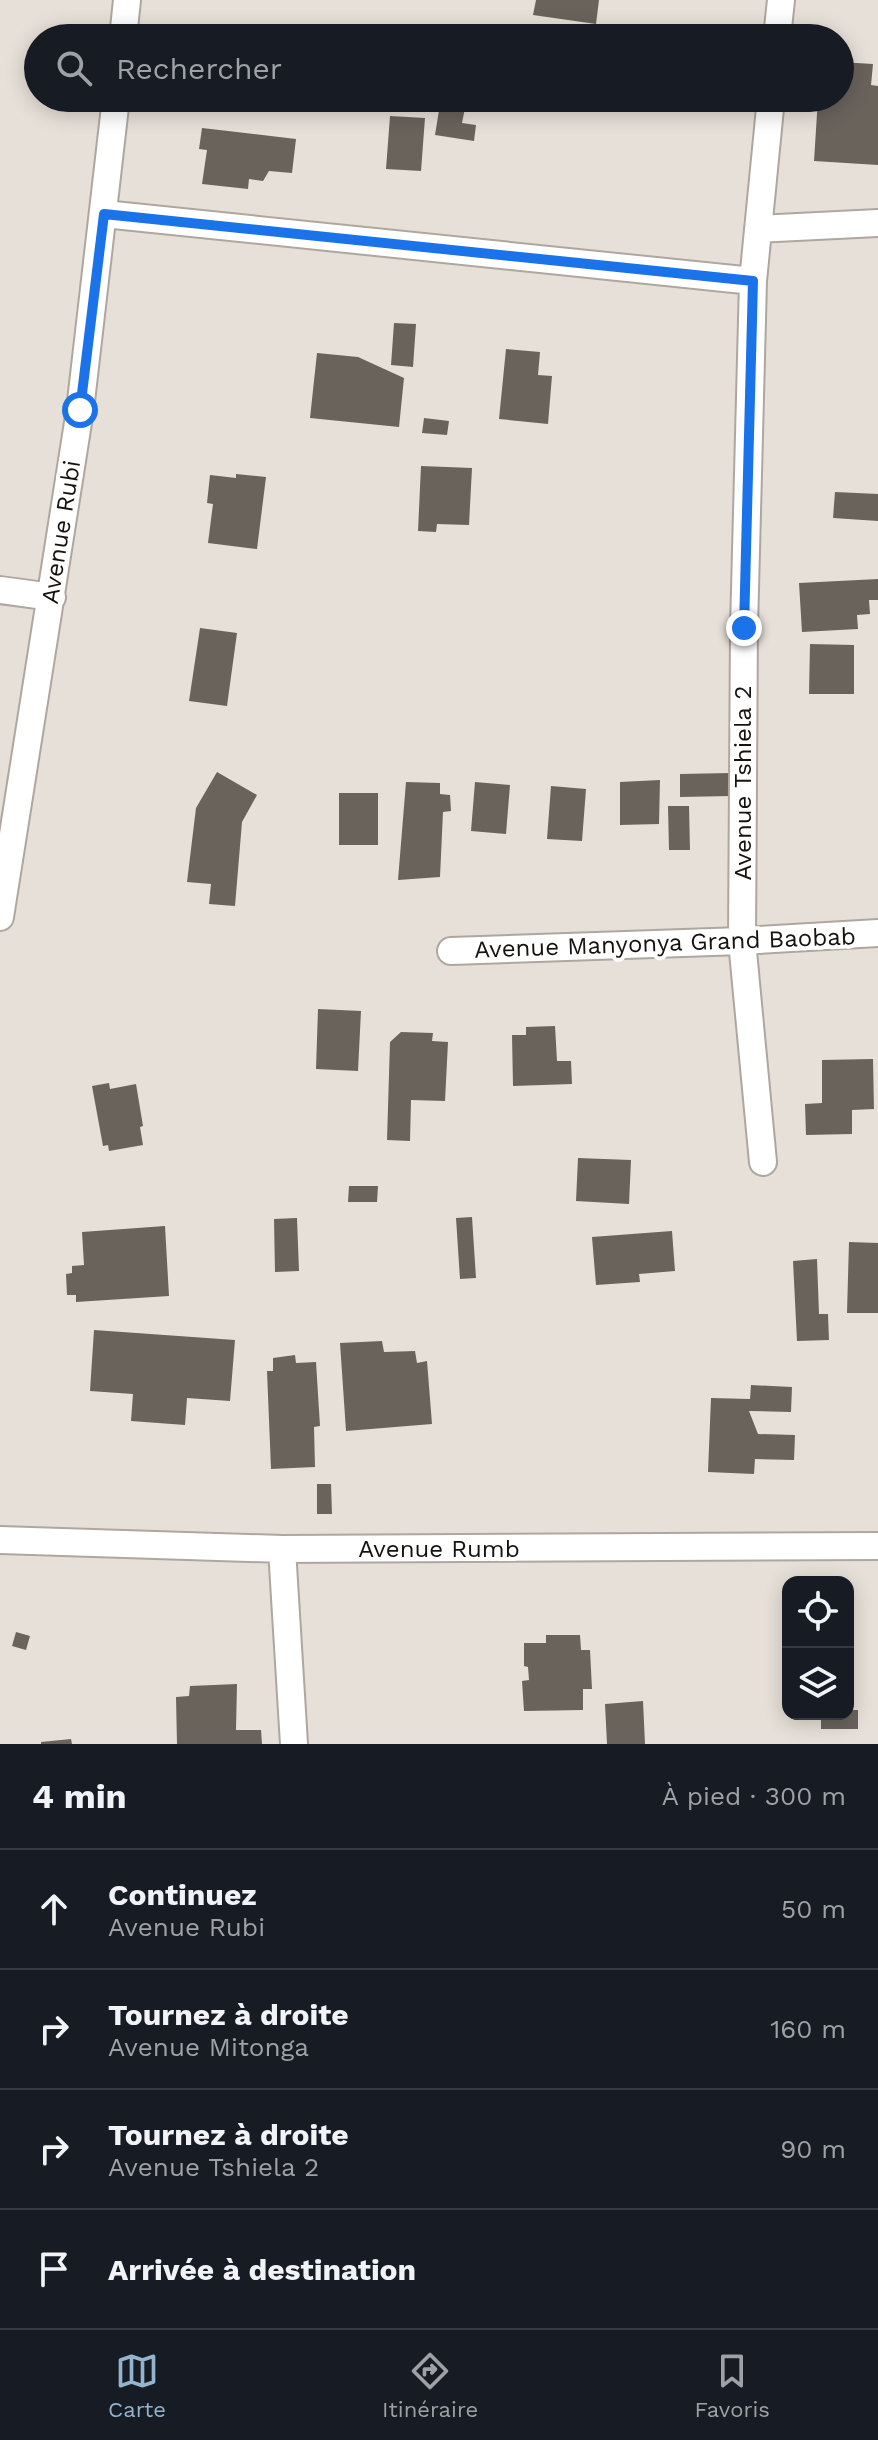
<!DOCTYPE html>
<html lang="fr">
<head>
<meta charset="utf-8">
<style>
	:root { --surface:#171b24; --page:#20242c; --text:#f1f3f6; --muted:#9ea1a6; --line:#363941; --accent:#92b4cc }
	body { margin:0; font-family:"Work Sans",sans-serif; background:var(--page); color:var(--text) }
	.controls { position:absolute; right:24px; bottom:24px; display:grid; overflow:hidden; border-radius:16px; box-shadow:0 4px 20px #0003 }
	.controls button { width:72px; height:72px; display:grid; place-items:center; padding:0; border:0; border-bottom:2px solid var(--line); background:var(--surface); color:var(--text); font:40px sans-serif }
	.stop { position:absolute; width:24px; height:24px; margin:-18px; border:6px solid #1a73e8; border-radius:50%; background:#fff }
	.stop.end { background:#1a73e8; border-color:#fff; box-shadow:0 2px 8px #0008 }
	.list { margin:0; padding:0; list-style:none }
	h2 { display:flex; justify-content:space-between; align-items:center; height:104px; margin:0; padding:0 32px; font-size:34px }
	h2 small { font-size:26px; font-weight:400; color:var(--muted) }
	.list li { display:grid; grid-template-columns:52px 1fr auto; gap:24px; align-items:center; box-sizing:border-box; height:120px; padding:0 32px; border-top:2px solid var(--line) }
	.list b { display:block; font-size:30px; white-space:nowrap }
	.list p { margin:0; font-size:26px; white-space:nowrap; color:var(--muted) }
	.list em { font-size:26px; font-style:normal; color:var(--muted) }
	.icon { flex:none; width:44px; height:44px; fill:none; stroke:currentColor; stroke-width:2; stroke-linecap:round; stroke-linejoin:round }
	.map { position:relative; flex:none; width:878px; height:1744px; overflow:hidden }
	.search { position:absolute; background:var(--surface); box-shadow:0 4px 20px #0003; left:24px; right:24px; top:24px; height:88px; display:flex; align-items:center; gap:20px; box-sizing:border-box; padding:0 28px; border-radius:44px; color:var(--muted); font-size:30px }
	.sheet { height:584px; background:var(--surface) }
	nav { display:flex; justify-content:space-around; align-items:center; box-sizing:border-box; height:112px; border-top:2px solid var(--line); background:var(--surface); font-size:22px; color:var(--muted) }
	nav a { display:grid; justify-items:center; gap:4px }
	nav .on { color:var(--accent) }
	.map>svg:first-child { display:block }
	.building { fill:#69635c }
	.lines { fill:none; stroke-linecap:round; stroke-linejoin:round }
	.minor-casing { stroke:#aea79f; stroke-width:30 }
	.minor { stroke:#fff; stroke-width:26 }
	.route { stroke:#1a73e8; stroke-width:10 }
	.labels { text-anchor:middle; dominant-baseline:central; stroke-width:8; stroke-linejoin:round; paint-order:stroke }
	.street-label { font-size:24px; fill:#151210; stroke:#fff }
</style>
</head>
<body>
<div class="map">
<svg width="878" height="1744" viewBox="0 0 878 1744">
	<rect width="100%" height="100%" fill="#e7e0d8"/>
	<path class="building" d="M536,0h63l-3,24 -63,-9z
		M840,62l33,2 -2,21 7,1v79l-64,-4 4,-63h22z
		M441,98h26l-5,25 14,2 -2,16 -39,-6z
		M390,116l35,2 -4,53 -35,-2z
		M202,128l94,11 -4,34 -23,-2 -6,10 -14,-2 -1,10 -46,-5 5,-34 -8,-1z
		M394,323l22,1 -3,43 -22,-2z
		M506,349l34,3 -2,23 14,1 -4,48 -49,-5z
		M317,353l41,4 46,21 -5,49 -89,-9z
		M424,418l25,3 -2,14 -25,-2z
		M421,466l51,2 -3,57 -32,-1 -1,8 -18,-1z
		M236,474l30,3 -9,72 -49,-6 5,-39 -6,-1 3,-28 26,3z
		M835,492l43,2v27l-45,-3z
		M878,579v21h-9l1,14 -13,1 1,14 -56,3 -3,-49z
		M200,628l37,5 -10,73 -38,-5z
		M810,644l44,1v49h-45z
		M217,772l40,23 -15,27 -7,84 -26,-2 2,-20 -24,-2 9,-74z
		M731,773v23l-51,1v-23z
		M660,780l-1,44 -39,1v-43z
		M406,782l34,1v11l10,1 1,16 -8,1 -3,65 -42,3z
		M475,782l35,3 -4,49 -35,-3z
		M551,786l35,3 -4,52 -35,-2z
		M339,793h39v52h-39z
		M668,806h21l1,44h-21z
		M318,1009l43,2 -3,60 -42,-2z
		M555,1026l2,35h14l1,23 -59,2 -1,-51h14v-8z
		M401,1032l32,1 -1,8 16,1 -3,59 -34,-1 -1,41 -23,-1 3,-98z
		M873,1059l1,50 -22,1v24l-46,1 -1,-31 17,-1v-43z
		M109,1083l1,6 26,-5 7,42 -3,1 3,18 -34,6 -1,-6 -5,1 -11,-60z
		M578,1158l53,2 -2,44 -53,-3z
		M349,1186h29l-1,16h-29z
		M472,1217l4,61 -16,1 -4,-61z
		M297,1218l2,53 -24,1 -1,-53z
		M165,1226l4,70 -93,6v-7h-9l-1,-21 6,-1v-7l12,-1 -2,-33z
		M672,1231l3,40 -36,3 1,8 -44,3 -4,-48z
		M849,1242l29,1v70h-31z
		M817,1259l2,55h9l1,26 -32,1 -4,-80z
		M94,1330l141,10 -5,61 -43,-3 -2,27 -54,-4 2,-27 -43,-3z
		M382,1341l2,11 31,-1 2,12 10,-2 5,63 -86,7 -6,-88z
		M295,1355l1,8 20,-1 4,64 -6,1 1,40 -44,2 -4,-98h6v-13z
		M751,1385l41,2 -1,25 -42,-1 9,23 37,1 -1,25 -39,-1 -1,15 -46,-2 3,-74 39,1z
		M317,1484h14l1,30h-15z
		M16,1632l14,4 -4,14 -14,-4z
		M546,1635h34l1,15h9l2,39h-9v21l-59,1 -2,-30 7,-1 -1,-13 -4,-1v-23h22z
		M237,1684l-1,46h25l1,14h-85l-1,-47 13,-1 1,-10z
		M643,1701l2,43h-38l-2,-40z
		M848,1710h10v19h-37v-15h27z
		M71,1739l1,5h-31v-2z"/>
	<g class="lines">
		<g class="minor-casing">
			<path id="minor" d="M123,38l4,-38
				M777,38l4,-38
				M104,214l649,67
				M758,229l120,-6
				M0,590l52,7
				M0,917l80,-507 36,-312
				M451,951l291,-10 136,-8
				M763,1162l-21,-221 2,-313 9,-347 18,-183
				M0,1540l282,9 596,-3
				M282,1549l12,195"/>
		</g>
		<use href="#minor" class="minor"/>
	</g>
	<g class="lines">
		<path class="route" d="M80,410l24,-196 649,67 -9,347"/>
	</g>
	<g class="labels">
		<g class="street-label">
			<text transform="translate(61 532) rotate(-81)">Avenue Rubi</text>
			<text transform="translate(743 783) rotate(-90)">Avenue Tshiela 2</text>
			<text transform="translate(665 943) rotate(-2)">Avenue Manyonya Grand Baobab</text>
			<text x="439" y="1549">Avenue Rumb</text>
		</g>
	</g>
</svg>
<div class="controls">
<button><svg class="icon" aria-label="locate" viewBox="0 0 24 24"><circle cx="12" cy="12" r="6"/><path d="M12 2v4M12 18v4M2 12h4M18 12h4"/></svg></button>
<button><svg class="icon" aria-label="layers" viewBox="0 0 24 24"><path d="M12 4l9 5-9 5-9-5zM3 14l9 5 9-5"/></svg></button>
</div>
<div class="stop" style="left:80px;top:410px"></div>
<div class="stop end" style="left:744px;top:628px"></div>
<div class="search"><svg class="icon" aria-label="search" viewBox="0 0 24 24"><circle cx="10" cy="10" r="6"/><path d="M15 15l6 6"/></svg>Rechercher</div>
</div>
<section class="sheet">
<h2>4 min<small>À pied · 300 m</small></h2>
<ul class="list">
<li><svg class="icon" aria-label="ahead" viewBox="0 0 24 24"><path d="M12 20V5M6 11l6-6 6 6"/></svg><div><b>Continuez</b><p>Avenue Rubi</p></div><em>50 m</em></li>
<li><svg class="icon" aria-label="right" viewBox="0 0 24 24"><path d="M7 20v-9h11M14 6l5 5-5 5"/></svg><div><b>Tournez à droite</b><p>Avenue Mitonga</p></div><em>160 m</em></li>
<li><svg class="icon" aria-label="right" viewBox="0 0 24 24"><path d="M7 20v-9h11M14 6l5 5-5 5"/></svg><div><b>Tournez à droite</b><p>Avenue Tshiela 2</p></div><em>90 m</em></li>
<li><svg class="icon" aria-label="arrive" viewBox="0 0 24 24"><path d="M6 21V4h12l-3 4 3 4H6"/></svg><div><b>Arrivée à destination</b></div></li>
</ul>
</section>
<nav>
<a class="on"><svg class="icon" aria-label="map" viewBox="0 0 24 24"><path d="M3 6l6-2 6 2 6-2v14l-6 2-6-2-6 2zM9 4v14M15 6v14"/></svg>Carte</a>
<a><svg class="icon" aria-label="directions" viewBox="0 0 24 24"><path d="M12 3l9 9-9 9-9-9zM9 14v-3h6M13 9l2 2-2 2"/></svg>Itinéraire</a>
<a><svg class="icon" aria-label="saved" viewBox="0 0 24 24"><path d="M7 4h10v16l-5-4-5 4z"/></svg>Favoris</a>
</nav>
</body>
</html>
